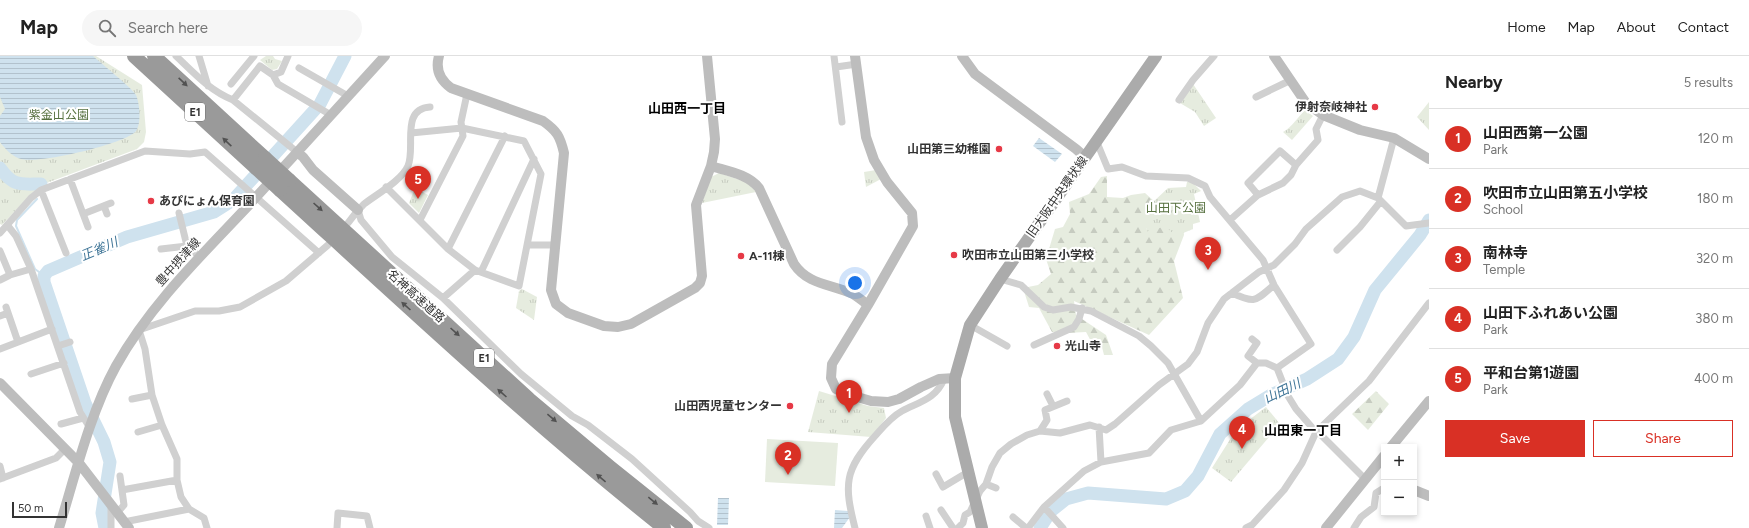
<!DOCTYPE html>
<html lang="en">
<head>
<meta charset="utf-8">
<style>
	:root { --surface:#fff; --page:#f6f6f6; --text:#222; --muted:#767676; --line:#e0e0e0; --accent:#d93025 }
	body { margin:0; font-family:Figtree,"Noto Sans JP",sans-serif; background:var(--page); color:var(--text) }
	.controls { position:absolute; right:12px; bottom:12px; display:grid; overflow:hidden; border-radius:0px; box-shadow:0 2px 6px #0003 }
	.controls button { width:36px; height:36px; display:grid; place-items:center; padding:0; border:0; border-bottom:1px solid var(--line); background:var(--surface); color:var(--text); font:20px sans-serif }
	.scale { position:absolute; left:12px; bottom:10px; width:55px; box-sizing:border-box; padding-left:4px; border:2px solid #333; border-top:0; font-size:11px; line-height:14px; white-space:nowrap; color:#333; -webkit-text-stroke:3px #fff; paint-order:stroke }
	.you { position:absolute; left:855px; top:227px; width:14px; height:14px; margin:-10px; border:3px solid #fff; border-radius:50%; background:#1a73e8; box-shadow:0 0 0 6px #1a73e833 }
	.badge { display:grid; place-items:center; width:26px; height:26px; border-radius:50%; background:var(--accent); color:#fff; font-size:13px; font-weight:700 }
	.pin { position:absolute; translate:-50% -33px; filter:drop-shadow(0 1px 2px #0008) }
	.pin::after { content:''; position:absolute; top:21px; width:14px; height:12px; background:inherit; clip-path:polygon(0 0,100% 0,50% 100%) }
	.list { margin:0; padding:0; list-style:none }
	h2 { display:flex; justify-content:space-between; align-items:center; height:52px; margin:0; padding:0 16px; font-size:17px }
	h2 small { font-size:13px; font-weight:400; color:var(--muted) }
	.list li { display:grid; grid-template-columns:26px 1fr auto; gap:12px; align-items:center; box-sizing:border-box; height:60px; padding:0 16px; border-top:1px solid var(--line) }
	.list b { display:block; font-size:15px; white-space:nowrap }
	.list p { margin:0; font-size:13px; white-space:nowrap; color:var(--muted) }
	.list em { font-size:13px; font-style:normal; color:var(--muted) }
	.actions { display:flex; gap:8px; padding:12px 16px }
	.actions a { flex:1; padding:9px 0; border:1px solid var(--accent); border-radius:0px; text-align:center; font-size:14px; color:var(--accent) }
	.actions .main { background:var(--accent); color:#fff }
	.icon { flex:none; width:22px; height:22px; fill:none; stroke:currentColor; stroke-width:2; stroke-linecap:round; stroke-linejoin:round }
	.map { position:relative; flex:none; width:1429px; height:472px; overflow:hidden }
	header { display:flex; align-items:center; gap:24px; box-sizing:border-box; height:56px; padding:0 20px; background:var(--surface); border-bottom:1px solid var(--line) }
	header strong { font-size:19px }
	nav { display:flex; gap:22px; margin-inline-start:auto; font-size:14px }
	.search { width:280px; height:36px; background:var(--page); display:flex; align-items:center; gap:10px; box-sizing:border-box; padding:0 14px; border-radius:22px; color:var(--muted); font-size:15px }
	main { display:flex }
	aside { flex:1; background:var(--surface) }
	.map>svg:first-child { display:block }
	.grass { fill:#e6ecdf }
	.forest { fill:url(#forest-firs) }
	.park { fill:url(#park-tufts) }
	.water { fill:url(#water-rules) }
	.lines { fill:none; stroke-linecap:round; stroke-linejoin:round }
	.stream { stroke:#cfe2ee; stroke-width:2 }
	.river { stroke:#cfe2ee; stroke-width:13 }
	.street { stroke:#d0d0d0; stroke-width:7 }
	.secondary { stroke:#bdbdbd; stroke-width:10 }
	.primary { stroke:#ababab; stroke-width:12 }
	.highway { stroke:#9a9a9a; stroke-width:14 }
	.highway-bridge { stroke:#9a9a9a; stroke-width:14 }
	.oneway { fill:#525252 }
	.poi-dot { fill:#e63946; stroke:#fff; stroke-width:1.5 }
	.labels { text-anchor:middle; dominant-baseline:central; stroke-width:4; stroke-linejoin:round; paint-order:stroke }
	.shield { fill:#fff; stroke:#707070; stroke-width:1 }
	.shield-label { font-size:11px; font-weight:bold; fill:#333 }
	.poi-label { font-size:12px; font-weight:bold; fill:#333; stroke:#fff; text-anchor:start }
	.park-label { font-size:12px; fill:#56703f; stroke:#fff }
	.street-label { font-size:12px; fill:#333; stroke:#fff }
	.neighbourhood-label { font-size:13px; font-weight:bold; fill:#000; stroke:#fff }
	.water-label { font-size:13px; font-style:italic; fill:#3f7597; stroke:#fff }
</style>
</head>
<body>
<header>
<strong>Map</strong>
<div class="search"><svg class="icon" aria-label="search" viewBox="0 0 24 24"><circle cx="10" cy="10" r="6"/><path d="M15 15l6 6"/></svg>Search here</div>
<nav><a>Home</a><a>Map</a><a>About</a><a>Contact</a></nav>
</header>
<main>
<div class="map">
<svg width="1429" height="472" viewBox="0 0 1429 472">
	<defs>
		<pattern id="forest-firs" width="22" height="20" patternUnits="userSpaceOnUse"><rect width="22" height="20" fill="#e6ecdf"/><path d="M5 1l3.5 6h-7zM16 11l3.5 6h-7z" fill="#c6cbc0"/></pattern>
		<pattern id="park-tufts" width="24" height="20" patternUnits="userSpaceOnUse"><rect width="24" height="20" fill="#e6ecdf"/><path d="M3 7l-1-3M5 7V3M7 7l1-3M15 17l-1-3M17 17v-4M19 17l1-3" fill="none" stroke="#c6cbc0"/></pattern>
		<pattern id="water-rules" width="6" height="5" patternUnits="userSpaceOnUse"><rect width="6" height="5" fill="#cfe2ee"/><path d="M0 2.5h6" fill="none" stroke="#b2c2cd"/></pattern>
	</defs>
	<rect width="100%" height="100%" fill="#fff"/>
	<path class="grass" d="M767,383l71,4 -3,43 -70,-4z"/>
	<path class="forest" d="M1107,120v21l16,1 8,-3 14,-2 10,9 -11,16 3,12 11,-5 25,-1 1,11 -10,26 9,37 -34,37 -75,-34 2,14 30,20 7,20h-9l-3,-12 -8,2 -7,-13 -20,1 -14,-1 -13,-24 -10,-1 -6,-19 15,-3 13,-11 -5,-15 9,-30 8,-2 7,-13 -1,-12 20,-8 12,-17z
		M1376,335l13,13 -21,26 -16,-16z"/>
	<path class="park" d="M0,0h96l46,29 4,47 -2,10 -7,7 -93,35 -12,9 -30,32 -2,-1z
		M266,0h7l2,3 7,2 -5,8 -5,1 -12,-10z
		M1193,28l23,34 -12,8 -9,-14 -15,-9z
		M1429,46v28l-12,-13z
		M1305,54l8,6 -21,24 -9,-8c9,-5 15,-15 22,-22z
		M876,114l5,9 -15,8 -2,-15z
		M719,117l30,10 7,9 -54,11 9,-26z
		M1187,126h5l9,9 -7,3 6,28 -7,2v5l-17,7 -11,-10 -17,6 -6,-13 10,-16 16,-15 18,-1z
		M415,132l13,7 -9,18 -10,-10z
		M522,233l15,8 -3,23 -18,-12 3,-17z
		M819,335l49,15 16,2 2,10 -15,19 -63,-5z
		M1266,351l14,17 -49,58 -19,-14 24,-38z"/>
	<path class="water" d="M0,0h93c9,8 39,32 43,39 4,9 6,32 -2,38 -15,12 -95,31 -113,26 -8,-2 -16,-10 -21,-17v-26l5,-7 -5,-12z
		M1039,82l23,16 -7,8 -22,-16z
		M718,442h11l-1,27h-11z
		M835,454l13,1 2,6 -8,11h-8z"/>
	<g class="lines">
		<path class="stream" d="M37,143l-20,21 -1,6 19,43 4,3"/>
		<path class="river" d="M0,112c14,19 19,16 41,16
			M105,472l-3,-15 8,-51 -6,-20 -19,-39 -41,-121v-6l4,-5 79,-34 87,-25 19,-12 87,-96 25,-48
			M1040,472l11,-17 15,-12 22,-6 78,6 19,-8 13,-15 22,-42 28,-25 23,-14 36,-16 31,-20 16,-22 21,-47 45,-55 9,-15"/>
		<path class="street" d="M176,0c18,17 34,35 57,44l64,52
			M199,0l9,30
			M834,0l8,66
			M836,11l21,-3
			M299,12l49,28
			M273,19l5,9 53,31
			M231,28l23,-28
			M1256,41l33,-16
			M233,44l27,-34 13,9 8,-3 7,-16
			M1179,44l14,-20 21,-24
			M1096,84l12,29 14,-2 24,9 42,2 17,8 5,11 53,63 11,25 37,59 -34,24 11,28 8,13 20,23 4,2 45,45
			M70,123l18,48
			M386,131l62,62 27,21 44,16 22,-112 -17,-33 -62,-13 -51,5
			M41,134l25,63
			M1258,139l-10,-12 32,-32 16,14
			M1378,142l16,-60
			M104,150l3,8
			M358,154l3,10 31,37 51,41 78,76 51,42 16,9 44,34 58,53 8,9 11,7
			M179,157l8,33 13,11
			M83,158l28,-11
			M420,164l43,-84 -2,-14 6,-28
			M1230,164l28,-25 25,-12 8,-8 5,-10 22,-25 -2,-11 7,-14
			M348,167c5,-7 10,-13 16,-19 13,-10 37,-23 44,-38 8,-19 -8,-57 22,-59
			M8,170l8,10 15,33 49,143 10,16
			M0,177l31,-35 10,-8 104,-39 45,3 15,-2 114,101
			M527,189h29
			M161,193l26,-3
			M448,193l57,-113
			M1337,194l23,-23 21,-26
			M0,195l10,24
			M481,216l53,-113
			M1000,223l21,6 23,22 9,3 18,-3 20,4 48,25 12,10 17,17 33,58
			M0,224l10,-5 21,-6
			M1232,237c24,11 23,8 42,-8
			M443,242l32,-28
			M6,251l12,35
			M0,260l8,-3
			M970,269l37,21
			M1252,283l5,4 -9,13 9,7
			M1034,289l40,-18 5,-8 3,-11
			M58,290l12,-4
			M0,293l52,-20
			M31,318l33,-11
			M1047,338l6,12
			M132,343l20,-4
			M61,368l22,-6
			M1099,371l2,35
			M1040,375l7,-11 -2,-10 22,-9
			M138,376l24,-7
			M0,410l3,12
			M936,418l7,13 25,-15
			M0,423l56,-21 9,-9
			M986,428l10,4
			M122,434l55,-10
			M1044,451l19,21
			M941,454l12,18
			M117,457l7,-8 -4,-29
			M926,460l4,12
			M1013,461l13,11
			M124,466l65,-13
			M111,472v-22
			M207,472l-3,-10 -15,-9 -8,-12 -4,-17v-21l-15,-34 -10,-30 -7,-46 -6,-19 56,-19h24l21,-4 46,-26 42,-36
			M337,472l1,-15 29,3 3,12
			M855,472c-11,-43 -11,-58 20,-92 8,-9 16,-19 27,-25 17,-9 34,-12 42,-32
			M958,472l5,-5 2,-8 5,-3 10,-21 6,-7 6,-17 8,-14 11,-9 16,-9 13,-4 20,2 30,-8 16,5 9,-6 44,-39 29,-21 9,-12 11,-29 16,-24 35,-27 15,-7 21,-21 11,-15 36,-32 18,-6 18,7 28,28 23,-3
			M1028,472l16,-21 40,-36 17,-9 48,-9 22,-23 30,-9 39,-36 17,-22h9l11,5
			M1246,472l6,-3 32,-35 18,-27 14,-31 53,-51 60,-78
			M1354,472l7,-11 13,-10 2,-14 8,-5"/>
		<path class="secondary" d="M439,0c-4,14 1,24 12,32l92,33c14,10 17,15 21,32l-13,137 5,14 12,9 36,13 14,1 13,-3 64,-36 5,-5 2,-7 -6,-71 15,-39 3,-14 1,-13 -8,-83
			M855,0l11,81 8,23 13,22 25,31 1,13 -45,79 -36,59 -1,14 5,11 11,5 24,7 17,1 11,-3 22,-12 18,-8 16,-1
			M962,0l13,18 101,75 9,8
			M1274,0l32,47 17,12 37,15 34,8 35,21
			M297,96l6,5 10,13 45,40
			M711,110c16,5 37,8 48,22l35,76c14,21 37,20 59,30 5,3 10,7 15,11
			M0,327l79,80 50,65
			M1391,391l38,-46
			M1414,434l15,6
			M59,472c16,-52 31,-115 57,-162 34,-61 85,-110 132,-160 46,-50 91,-100 137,-150
			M1326,472l58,-72"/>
		<path class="primary" d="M982,472l-27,-111v-39l15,-53 30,-46 156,-223"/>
		<path class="highway" d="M134,0l122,112
			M154,0l111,102
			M289,124l240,219 81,68 76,61
			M280,134c126,115 251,232 384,338"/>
		<path class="highway-bridge" d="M265,102l24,22
			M256,112l24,22"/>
	</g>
	<defs><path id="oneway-solid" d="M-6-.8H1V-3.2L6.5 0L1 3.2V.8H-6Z"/></defs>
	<g class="oneway">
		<use href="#oneway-solid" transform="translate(183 26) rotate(43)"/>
		<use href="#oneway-solid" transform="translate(227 86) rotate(-137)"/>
		<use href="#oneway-solid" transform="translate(318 151) rotate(42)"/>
		<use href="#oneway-solid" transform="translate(406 250) rotate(-138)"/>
		<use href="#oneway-solid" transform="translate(455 276) rotate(42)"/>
		<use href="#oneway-solid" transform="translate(502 337) rotate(-138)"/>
		<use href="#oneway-solid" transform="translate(552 362) rotate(40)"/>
		<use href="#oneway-solid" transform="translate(601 422) rotate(-140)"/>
		<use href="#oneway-solid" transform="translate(653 445) rotate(39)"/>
	</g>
	<g class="poi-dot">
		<circle cx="1375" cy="51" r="4"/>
		<circle cx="999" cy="93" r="4"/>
		<circle cx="151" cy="145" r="4"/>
		<circle cx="954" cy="199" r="4"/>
		<circle cx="741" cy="200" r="4"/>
		<circle cx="1057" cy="290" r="4"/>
		<circle cx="790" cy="350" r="4"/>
	</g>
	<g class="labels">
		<g class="shield">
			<rect x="185" y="47" width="20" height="18" rx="3"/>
			<rect x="474" y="293" width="20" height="18" rx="3"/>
		</g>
		<g class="shield-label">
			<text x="195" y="56">E1</text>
			<text x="484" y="302">E1</text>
		</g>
		<g class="poi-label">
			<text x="1367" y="51" text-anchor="end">伊射奈岐神社</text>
			<text x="991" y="93" text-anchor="end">山田第三幼稚園</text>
			<text x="159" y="145">あぴにょん保育園</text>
			<text x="962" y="199">吹田市立山田第三小学校</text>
			<text x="749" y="200">A-11棟</text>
			<text x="1065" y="290">光山寺</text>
			<text x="782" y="350" text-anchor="end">山田西児童センター</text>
		</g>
		<g class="park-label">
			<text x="59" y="59">紫金山公園</text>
			<text x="1176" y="152">山田下公園</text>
		</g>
		<g class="street-label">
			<text transform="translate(1057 141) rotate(-55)">旧大阪中央環状線</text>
			<text transform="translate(178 206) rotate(-48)">豊中摂津線</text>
			<text transform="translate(416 240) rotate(42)">名神高速道路</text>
		</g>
		<g class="neighbourhood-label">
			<text x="687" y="52">山田西一丁目</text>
			<text x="1303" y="374">山田東一丁目</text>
		</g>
		<g class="water-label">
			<text transform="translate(99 193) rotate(-23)">正雀川</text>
			<text transform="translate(1282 335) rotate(-26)">山田川</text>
		</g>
	</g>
</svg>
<div class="controls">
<button>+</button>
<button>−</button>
</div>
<div class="scale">50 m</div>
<div class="you"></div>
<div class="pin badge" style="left:849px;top:357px">1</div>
<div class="pin badge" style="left:788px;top:419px">2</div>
<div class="pin badge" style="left:1208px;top:214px">3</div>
<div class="pin badge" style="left:1242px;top:393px">4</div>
<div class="pin badge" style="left:418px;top:143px">5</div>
</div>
<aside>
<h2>Nearby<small>5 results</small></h2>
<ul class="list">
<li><span class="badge">1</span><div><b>山田西第一公園</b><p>Park</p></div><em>120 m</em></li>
<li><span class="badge">2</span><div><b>吹田市立山田第五小学校</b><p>School</p></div><em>180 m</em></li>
<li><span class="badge">3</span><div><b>南林寺</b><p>Temple</p></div><em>320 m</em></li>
<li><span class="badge">4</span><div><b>山田下ふれあい公園</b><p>Park</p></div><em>380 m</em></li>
<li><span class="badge">5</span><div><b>平和台第1遊園</b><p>Park</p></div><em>400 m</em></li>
</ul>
<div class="actions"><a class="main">Save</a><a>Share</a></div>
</aside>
</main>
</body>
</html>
